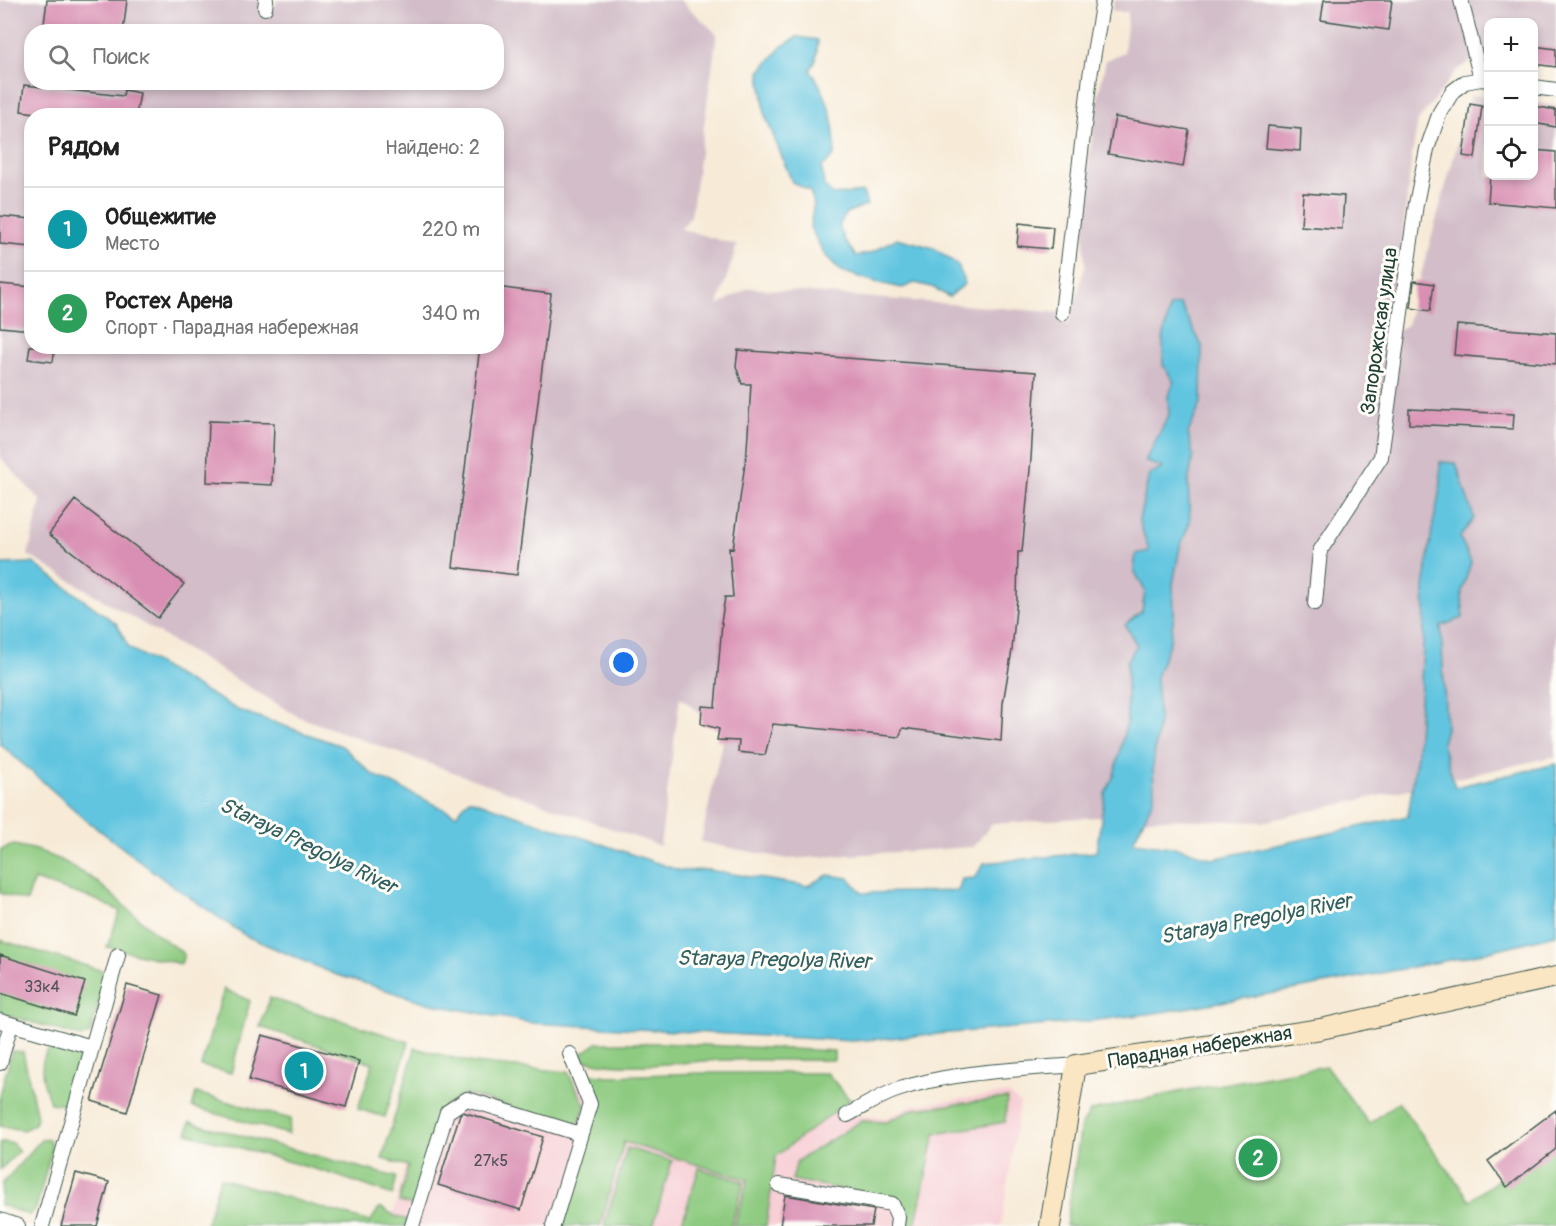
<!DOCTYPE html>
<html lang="ru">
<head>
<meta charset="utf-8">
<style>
	:root { --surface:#fff; --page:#f6f6f6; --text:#222; --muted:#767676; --line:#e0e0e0; --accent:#b5179e }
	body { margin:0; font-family:Pangolin,sans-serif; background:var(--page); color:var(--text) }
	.controls { position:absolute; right:18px; top:18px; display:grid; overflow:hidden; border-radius:12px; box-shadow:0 3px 9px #0003 }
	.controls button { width:54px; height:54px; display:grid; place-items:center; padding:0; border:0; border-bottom:2px solid var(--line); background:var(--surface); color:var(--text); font:30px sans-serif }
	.you { position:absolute; left:624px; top:663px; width:21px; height:21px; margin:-15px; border:4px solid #fff; border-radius:50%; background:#1a73e8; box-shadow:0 0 0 9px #1a73e833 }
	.badge { display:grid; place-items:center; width:39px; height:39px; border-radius:50%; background:var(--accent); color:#fff; font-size:20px; font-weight:700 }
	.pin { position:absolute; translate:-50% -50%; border:3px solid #fff; box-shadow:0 2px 6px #0006 }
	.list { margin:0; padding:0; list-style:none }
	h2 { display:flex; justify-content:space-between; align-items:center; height:78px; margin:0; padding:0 24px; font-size:26px }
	h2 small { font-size:20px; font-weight:400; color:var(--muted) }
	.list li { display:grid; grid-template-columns:39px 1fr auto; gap:18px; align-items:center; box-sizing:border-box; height:84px; padding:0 24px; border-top:2px solid var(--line) }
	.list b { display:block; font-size:22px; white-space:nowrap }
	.list p { margin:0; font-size:20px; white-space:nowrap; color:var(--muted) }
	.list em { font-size:20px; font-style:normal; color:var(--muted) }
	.icon { flex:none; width:33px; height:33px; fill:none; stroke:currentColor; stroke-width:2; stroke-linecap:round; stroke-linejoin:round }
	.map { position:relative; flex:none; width:1556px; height:1226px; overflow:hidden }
	.search { position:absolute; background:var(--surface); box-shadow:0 3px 9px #0003; left:24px; top:24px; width:480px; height:66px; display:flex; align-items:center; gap:15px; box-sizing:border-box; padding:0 21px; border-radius:24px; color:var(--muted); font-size:22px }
	.panel { position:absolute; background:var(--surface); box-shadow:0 3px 9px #0003; left:24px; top:108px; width:480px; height:246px; border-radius:24px }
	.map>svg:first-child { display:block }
	.built { fill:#f7cfd5 }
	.industrial { fill:#d2bdc8; fill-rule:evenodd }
	.green { fill:#8ecb81; stroke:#56845a; stroke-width:1.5 }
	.water { fill:#62c5e0; stroke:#40818a; stroke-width:1.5 }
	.building { fill:#d98fb3 }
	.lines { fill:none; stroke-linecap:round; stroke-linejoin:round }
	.street-casing { stroke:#3f574d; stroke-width:16 }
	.secondary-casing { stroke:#3f574d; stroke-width:22 }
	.street { stroke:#fff; stroke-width:14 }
	.secondary { stroke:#fbe6c4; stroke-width:20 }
	.labels { text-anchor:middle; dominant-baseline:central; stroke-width:6; stroke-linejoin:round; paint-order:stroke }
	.number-label { font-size:16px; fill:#4e5254 }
	.street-label { font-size:20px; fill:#1f3d34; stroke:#fdfcf7 }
	.water-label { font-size:21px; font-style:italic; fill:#305f5f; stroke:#fdfcf7 }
</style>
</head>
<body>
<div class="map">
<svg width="1556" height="1226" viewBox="0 0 1556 1226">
	<rect width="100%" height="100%" fill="#fdfcf7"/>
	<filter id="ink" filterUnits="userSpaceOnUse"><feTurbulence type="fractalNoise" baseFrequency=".0167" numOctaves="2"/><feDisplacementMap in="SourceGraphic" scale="12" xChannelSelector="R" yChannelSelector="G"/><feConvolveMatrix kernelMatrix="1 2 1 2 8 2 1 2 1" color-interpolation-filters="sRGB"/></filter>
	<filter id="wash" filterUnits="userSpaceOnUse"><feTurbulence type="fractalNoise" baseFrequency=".008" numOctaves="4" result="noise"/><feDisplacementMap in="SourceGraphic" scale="24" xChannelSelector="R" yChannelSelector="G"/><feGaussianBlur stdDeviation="1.35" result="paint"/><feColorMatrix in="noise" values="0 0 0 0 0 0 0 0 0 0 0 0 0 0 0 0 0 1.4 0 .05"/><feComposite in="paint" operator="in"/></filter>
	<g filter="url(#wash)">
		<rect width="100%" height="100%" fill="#f7ebd8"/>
		<path class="built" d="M432,1059l68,18 128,14 203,11 16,13 40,3 25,-13 95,-12 13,10 -19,123h-611z"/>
		<path class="industrial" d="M0,0h259l16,7 2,-7h403l37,34 -26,182 -10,13 56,16 -19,60 31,-17 313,25 6,13 17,-60 -2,-54 12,-101 11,-51 18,-8 4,-40h-16l2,-12h442v67l-22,-3v-42h-46v29l-31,19 -39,51 -6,34 -21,179 16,-9 64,-230 17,2v79h46v-73l22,3v650l-294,66 -167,-5 -103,7 -19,23 -185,12 -87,-17 23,-109 -44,-36 -20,149 -361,-129 -271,-162 13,-54 -41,-44zM32,32h464v50h-464zM32,116h464v230h-464z"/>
		<path class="green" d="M14,845l23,5 26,11 32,19 58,51 31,23 -3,10 -74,-17 13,-36 -26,-12 -60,-19 -7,21 -27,-8v-40l1,-4z
			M0,940l107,32 -17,62 -8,3 -82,-24z
			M224,989l26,12 -19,72 -30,-7z
			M270,998l139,44 -24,75 -27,-8 15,-46 -113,-36z
			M597,1043h61l176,8v9c-37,1 -74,-1 -110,0 -44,1 -107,13 -147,-3z
			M57,1048l19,3 3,9 -15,45 -14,-2c-6,-17 -12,-34 -4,-51z
			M415,1048l58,15 95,9 17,33 -5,16 -5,4 -109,-31 -22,12 -30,100 -15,-4 9,-36 -26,-7z
			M12,1051l11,1 14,65 -3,8 -11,5 -23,-4v-31z
			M1326,1066l43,58 29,-22 72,98 86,-62v88h-490l15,-100 10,-15 92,-20z
			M585,1073l24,3 94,-3h124l23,27 -74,56 -10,70h-32l14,-46 -124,-38 -24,84h-40l37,-120c-1,-13 -8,-20 -12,-33z
			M196,1093l95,26 -3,15 -96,-27z
			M1007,1098l-2,24 -70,12 -20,92h-7l2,-10 -9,-16 -109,-20 5,-19 64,-40 26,1 27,-13z
			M190,1122l206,55 -3,18 -61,-21 -145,-41z
			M49,1139l3,10 -16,60 -7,6 -29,-10 2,-21 39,-44z
			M0,1142l12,1 7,8 -19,19z
			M627,1148l45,13 -19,65h-49z
			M699,1168l45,14 -13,44h-50z
			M220,1178l150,44 10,-15 17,10 11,3 -2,6h-200z"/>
		<path class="water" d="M797,37l21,3 -2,20 -6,10c18,23 27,57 24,86l-12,11 2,19 9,9 30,-3 4,13 -21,8 -7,13 6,15 11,15 15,-3 26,-15 37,10 24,17 7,19 -16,13 -17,-10 -17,-4 -13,5 -27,-6 -34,-11 -16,-16 -15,-28 4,-23 -4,-13 -18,-9 -27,-67 -5,-43 21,-25z
			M1180,304l22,42 -1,57 -13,30 5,23 -5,28 2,38 -10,25 -7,37 1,31 -4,26 -14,36 3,42 -6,46 1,33 -21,44 47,6 33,11 195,-43 9,-61 8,-144 -1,-23 8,-58 9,-46 -1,-22 16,1 18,55 -14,19 11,25 -9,29 1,27 -22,8 5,102 -4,15 13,44 101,-23v171l-96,23 -173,33 -132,22 -82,10 -220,18 -322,-18 -100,-19 -97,-30 -88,-38 -83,-57 -78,-60 -85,-75v-180l33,-1 84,61 12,24 109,62 104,36 30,28 84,41 13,-16 212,72 27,-1 99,16 21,-11 21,3 13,15 96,-2 4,-12 13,-1 9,-15 112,-11 9,-58 9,-19 13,-54v-60l10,-16 -12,-20 17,-14 3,-20 -11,-21 2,-16 13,-3 -10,-31 10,-45 14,-7 -18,-7 24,-46 -1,-19 6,-14 -11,-17v-25l7,-34z"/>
		<g id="blocks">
			<path class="building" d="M47,0h80l-4,32h-80z
				M1324,0h68l-4,30 -67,-10z
				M1533,46l23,3v18l-23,-3z
				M24,85l99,11 1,-6 16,3 -4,23h-78l-37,-5z
				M1470,104l12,2 -7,52 -12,-2z
				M1533,106l23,4v17l-23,-4z
				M1115,117l74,13 -6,37 -75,-13z
				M1268,126l33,3 -1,22 -34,-3z
				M1533,150l23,2v56l-68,-6 2,-26h43z
				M1303,193l41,3 -2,33 -41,-3z
				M0,216l32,3v28l-32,-3z
				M1019,223l34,4 -2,22 -34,-3z
				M1414,281l20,3 -4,27 -19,-3z
				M0,284l32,3v43l-32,-3z
				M496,287l55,7 -34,281 -64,-8 27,-221h16z
				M1457,325l99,8v31l-102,-9z
				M30,346h25l-2,16 -25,-3z
				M738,350l298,22 -5,87 -9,93h-4l-1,46 -5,52 -9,53 -2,38 -98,-13 -4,9 -126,-13 -8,31 -27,-3 1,-11 -22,-1 2,-11 -18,-5 1,-18 13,1 7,-84h-1l4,-26h8l-4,-49 4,1 14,-100 4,-65h-9l-6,-18z
				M1409,409l105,5 -1,15 -104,-5z
				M209,421l65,2 -2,62 -65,-3z
				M75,500l109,84 -26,34 -109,-84z
				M0,955l85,27 -11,34 -74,-23z
				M127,985l35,10 -35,117 -35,-11z
				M262,1035l97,26 -13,46 -97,-27z
				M1556,1110v39l-49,38 -19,-26z
				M463,1112l80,25 -22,73 -83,-25 22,-71z
				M76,1173l33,9 -12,44h-36z
				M785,1195l89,15 -3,16h-91z"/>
		</g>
	</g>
	<g filter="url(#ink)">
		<use href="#blocks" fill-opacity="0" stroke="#3f574d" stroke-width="1.5"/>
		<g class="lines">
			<g class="street-casing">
				<path id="street" d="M1461,0l20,79
					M265,8l1,-8
					M1534,87l22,3
					M1062,313l28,-237 13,-76
					M1315,603l5,-52 61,-94 35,-253 11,-55 13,-37 13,-21 12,-9 16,-3 7,1
					M0,1021l92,26
					M0,1063l11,-39
					M847,1115c16,-8 32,-19 50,-25 55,-19 121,-20 179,-25
					M779,1185l113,19 6,13 -1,9
					M0,1220l18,6
					M42,1226l76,-271
					M412,1226l35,-114 20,-13 113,35
					M553,1226l37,-122 -20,-50"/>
			</g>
			<g class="secondary-casing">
				<path id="secondary" d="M1050,1226l26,-161 245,-36 235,-52"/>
			</g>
			<use href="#street" class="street"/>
			<use href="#secondary" class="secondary"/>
		</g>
	</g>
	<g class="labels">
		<g class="number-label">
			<text x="42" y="987">33к4</text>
			<text x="491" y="1161">27к5</text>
		</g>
		<g class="street-label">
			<text transform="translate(1379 331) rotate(-82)">Запорожская улица</text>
			<text transform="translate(1200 1047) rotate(-9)">Парадная набережная</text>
		</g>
		<g class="water-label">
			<text transform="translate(308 846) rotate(26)">Staraya Pregolya River</text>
			<text transform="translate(1256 919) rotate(-11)">Staraya Pregolya River</text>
			<text transform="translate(774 960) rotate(1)">Staraya Pregolya River</text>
		</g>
	</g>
</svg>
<div class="controls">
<button>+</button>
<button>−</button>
<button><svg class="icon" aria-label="locate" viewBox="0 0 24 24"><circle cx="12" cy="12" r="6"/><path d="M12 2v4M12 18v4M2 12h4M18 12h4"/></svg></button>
</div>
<div class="you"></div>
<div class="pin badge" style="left:304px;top:1071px;background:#0f9aa8">1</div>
<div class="pin badge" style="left:1258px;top:1158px;background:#2e9e5b">2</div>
<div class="search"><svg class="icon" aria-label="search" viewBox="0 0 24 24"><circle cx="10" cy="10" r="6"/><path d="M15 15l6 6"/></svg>Поиск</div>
<section class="panel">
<h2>Рядом<small>Найдено: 2</small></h2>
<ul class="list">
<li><span class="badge" style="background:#0f9aa8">1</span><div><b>Общежитие</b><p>Место</p></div><em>220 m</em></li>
<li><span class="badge" style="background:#2e9e5b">2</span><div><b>Ростех Арена</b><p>Спорт · Парадная набережная</p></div><em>340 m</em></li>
</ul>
</section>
</div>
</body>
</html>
